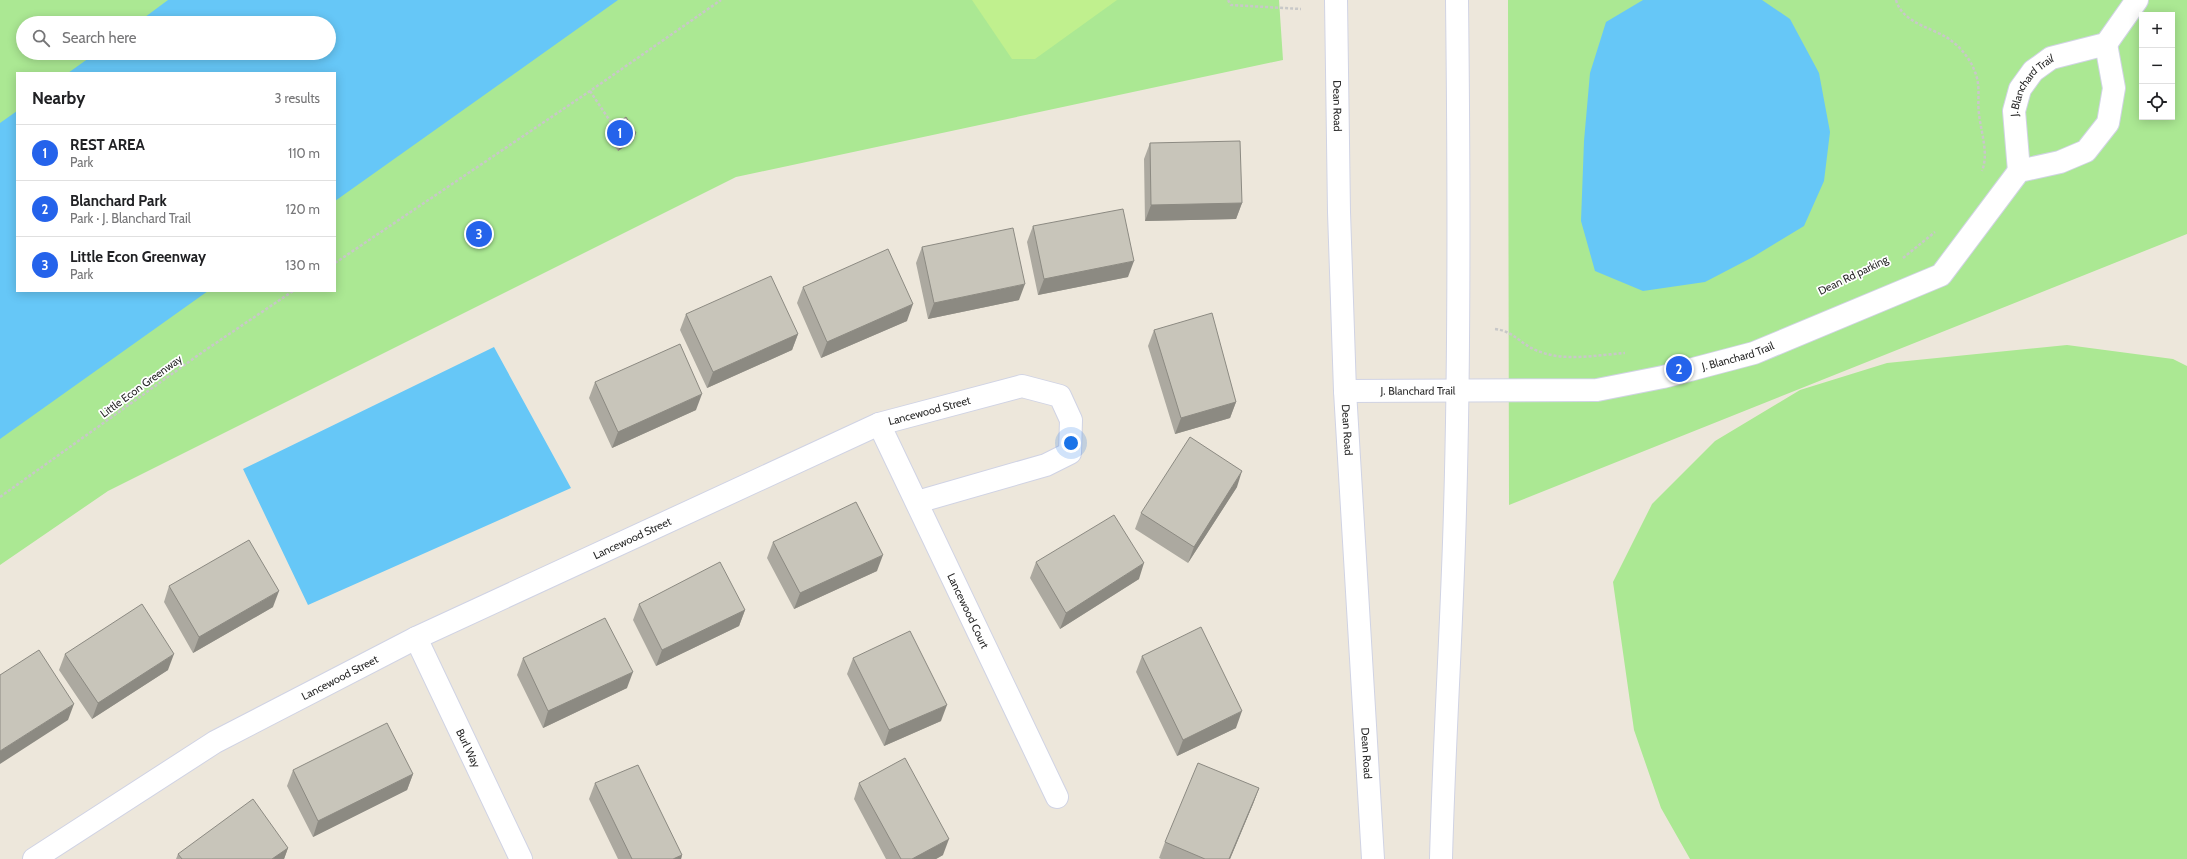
<!DOCTYPE html>
<html lang="en">
<head>
<meta charset="utf-8">
<style>
	:root { --surface:#fff; --page:#f2f2f2; --text:#202124; --muted:#757577; --line:#e0e0e0; --accent:#2563eb }
	body { margin:0; font-family:Cabin,sans-serif; background:var(--page); color:var(--text) }
	.controls { position:absolute; right:12px; top:12px; display:grid; overflow:hidden; border-radius:0px; box-shadow:0 2px 10px #0003 }
	.controls button { width:36px; height:36px; display:grid; place-items:center; padding:0; border:0; border-bottom:1px solid var(--line); background:var(--surface); color:var(--text); font:20px sans-serif }
	.you { position:absolute; left:1071px; top:443px; width:14px; height:14px; margin:-10px; border:3px solid #fff; border-radius:50%; background:#1a73e8; box-shadow:0 0 0 6px #1a73e833 }
	.badge { display:grid; place-items:center; width:26px; height:26px; border-radius:50%; background:var(--accent); color:#fff; font-size:13px; font-weight:700 }
	.pin { position:absolute; translate:-50% -50%; border:2px solid #fff; box-shadow:0 1px 4px #0006 }
	.list { margin:0; padding:0; list-style:none }
	h2 { display:flex; justify-content:space-between; align-items:center; height:52px; margin:0; padding:0 16px; font-size:17px }
	h2 small { font-size:13px; font-weight:400; color:var(--muted) }
	.list li { display:grid; grid-template-columns:26px 1fr auto; gap:12px; align-items:center; box-sizing:border-box; height:56px; padding:0 16px; border-top:1px solid var(--line) }
	.list b { display:block; font-size:15px; white-space:nowrap }
	.list p { margin:0; font-size:13px; white-space:nowrap; color:var(--muted) }
	.list em { font-size:13px; font-style:normal; color:var(--muted) }
	.icon { flex:none; width:22px; height:22px; fill:none; stroke:currentColor; stroke-width:2; stroke-linecap:round; stroke-linejoin:round }
	.map { position:relative; flex:none; width:2187px; height:859px; overflow:hidden }
	.search { position:absolute; background:var(--surface); box-shadow:0 2px 10px #0003; left:16px; top:16px; width:320px; height:44px; display:flex; align-items:center; gap:10px; box-sizing:border-box; padding:0 14px; border-radius:22px; color:var(--muted); font-size:15px }
	.panel { position:absolute; background:var(--surface); box-shadow:0 2px 10px #0003; left:16px; top:72px; width:320px; height:220px; border-radius:0px }
	.map>svg:first-child { display:block }
	.green { fill:#abe893; fill-rule:evenodd }
	.pitch { fill:#c0f08e }
	.water { fill:#66c7f7 }
	.lines { fill:none; stroke-linecap:round; stroke-linejoin:round }
	.street-casing { stroke:#d0d3e4; stroke-width:24 }
	.secondary-casing { stroke:#d0d3e4; stroke-width:24 }
	.path { stroke:#c8c8c8; stroke-width:2.5; stroke-dasharray:3 2; stroke-linecap:butt }
	.street { stroke:#fff; stroke-width:22 }
	.secondary { stroke:#fff; stroke-width:22 }
	.wall { fill:#aca9a0 }
	.shaded-wall { fill:#8c8a82 }
	.building { fill:#c8c5ba; stroke:#8c8a82 }
	.labels { text-anchor:middle; dominant-baseline:central; stroke-width:3.5; stroke-linejoin:round; paint-order:stroke }
	.street-label { font-size:11px; fill:#2a2a2a; stroke:#fff }
</style>
</head>
<body>
<div class="map">
<svg width="2187" height="859" viewBox="0 0 2187 859">
	<rect width="100%" height="100%" fill="#ede7db"/>
	<path class="green" d="M0,0h1279l4,60 -547,117 -628,314 -108,74zM23,23h306v30h-306zM17,73h318v218h-318z
		M1508,0h679v234l-678,271zM2142,15h30v102h-30z
		M2067,345l106,14 14,7v493h-497l-29,-51 -27,-78 -21,-148 39,-78 63,-63 85,-51 87,-27z"/>
	<path class="pitch" d="M972,0h145l-82,59h-23z"/>
	<path class="water" d="M168,0h450l-283,201v-128h-267l28,-20h233v-30h-192z
		M1643,0h119l28,19 29,54 11,59 -6,49 -20,45 -51,31 -48,25 -62,9 -48,-20 -14,-50 3,-80 6,-68 16,-51z
		M17,111v180h191l-208,148v-316z
		M494,347l77,141 -263,117 -65,-136z"/>
	<g class="lines">
		<g class="street-casing">
			<g id="street">
				<path id="s1" d="M2019,171l-5,-60 6,-22 13,-18 18,-13 55,-14 31,-44"/>
				<path id="s2" d="M1345,391l252,-1 66,-13 91,-24 187,-78 78,-104 41,-9 26,-11 22,-28 6,-35 -8,-44"/>
				<path id="s3" d="M879,424l178,373"/>
				<path id="s4" d="M416,638l105,221"/>
				<path id="s5" d="M34,859l181,-117 201,-104 463,-214 143,-38 38,10 11,24 -1,33 -24,12 -129,37"/>
			</g>
		</g>
		<g class="secondary-casing">
			<g id="secondary">
				<path id="s6" d="M1336,0l3,212 6,179 28,468"/>
				<path d="M1441,859c3,-117 11,-233 14,-349 5,-170 4,-340 2,-510"/>
			</g>
		</g>
		<path class="path" d="M1228,0l3,5 70,4
			M1896,0c6,22 33,27 50,37 13,8 24,21 29,35 6,14 2,28 4,42 2,19 10,39 3,57
			M590,91l24,36
			M1903,258l32,-26
			M335,263l255,-172 131,-91
			M1495,329c19,2 26,16 43,22 26,11 60,4 87,2
			M0,497l204,-146 89,-60"/>
		<use href="#street" class="street"/>
		<use href="#secondary" class="secondary"/>
	</g>
	<path class="wall" d="M611,128l25,5 -3,8 -15,10 -10,-15z
		M1150,143l92,60 -6,16 -91,2 -1,-62z
		M1033,226l95,51 -90,18 -11,-53z
		M922,247l97,53 -91,19 -12,-56z
		M803,287l104,34 -86,37 -24,-55z
		M686,314l112,20 -6,16 -85,38 -27,-58z
		M1154,330l82,72 -6,16 -55,16 -27,-88z
		M595,382l101,28 -84,38 -23,-50z
		M1237,487l-49,76 -53,-34 6,-16z
		M773,542l104,29 -83,38 -27,-51z
		M1036,562l103,17 -79,50 -30,-51z
		M169,586l104,21 -80,46 -29,-51z
		M639,604l106,6 -6,16 -83,40 -23,-46z
		M65,654l103,16 -76,49 -33,-49z
		M1142,656l94,72 -59,28 -41,-84z
		M523,658l104,30 -84,40 -26,-53z
		M853,658l88,63 -57,25 -37,-72z
		M293,770l120,4 -6,16 -94,47 -26,-51z
		M595,783l87,72 -1,4h-63l-29,-60z
		M859,783l84,72 -7,4h-50l-32,-60z
		M1259,788l-6,16 -23,55h-69l-2,-1 6,-16z
		M288,848l-4,11h-108l2,-5z"/>
	<path class="shaded-wall" d="M636,133l-3,8 -15,10 3,-8z
		M1242,203l-6,16 -91,2 6,-16z
		M1134,261l-6,16 -90,18 6,-16z
		M1025,284l-6,16 -91,19 6,-16z
		M913,304l-6,17 -86,37 6,-16z
		M798,334l-6,16 -85,38 6,-16z
		M702,394l-6,16 -84,38 6,-16z
		M1236,402l-6,16 -55,16 6,-16z
		M1242,471l-5,16 -49,76 6,-16z
		M883,555l-6,16 -83,38 6,-16z
		M1144,563l-5,16 -79,50 6,-16z
		M279,591l-6,16 -80,46 6,-16z
		M745,610l-6,16 -83,40 6,-16z
		M174,654l-6,16 -76,49 6,-16z
		M633,672l-6,16 -84,40 5,-17z
		M74,704l-6,16 -68,44v-13z
		M947,705l-6,16 -57,25 5,-16z
		M1242,711l-6,17 -59,28 6,-16z
		M413,774l-6,16 -94,47 5,-16z
		M1259,788l-6,16 -23,55h-1z
		M949,839l-6,16 -7,4h-24z
		M288,848l-4,11h-12z
		M682,855l-1,4h-8z"/>
	<path class="building" d="M626,117l10,16 -15,10 -10,-15z
		M1240,141l2,62 -91,2 -1,-62z
		M1123,209l11,52 -90,18 -11,-53z
		M1013,228l12,56 -91,19 -12,-56z
		M888,249l25,55 -86,38 -24,-55z
		M771,276l27,58 -85,38 -27,-58z
		M1212,313l24,89 -55,16 -27,-88z
		M680,344l22,50 -84,38 -23,-50z
		M1190,437l52,34 -48,76 -53,-34z
		M856,502l27,53 -83,38 -27,-51z
		M1114,515l30,48 -78,50 -30,-51z
		M249,540l30,51 -80,46 -30,-51z
		M720,562l25,48 -83,40 -23,-46z
		M142,604l32,50 -76,49 -33,-49z
		M605,618l28,54 -85,39 -25,-53z
		M1201,627l41,84 -59,29 -41,-84z
		M910,631l37,74 -58,25 -36,-72z
		M39,650l35,54 -74,47v-76z
		M387,723l26,51 -95,47 -25,-51z
		M905,758l44,81 -37,20h-11l-42,-76z
		M1198,763l61,25 -30,71h-24l-40,-17z
		M638,765l44,90 -9,4h-41l-37,-76z
		M253,799l35,49 -16,11h-90l-4,-5z"/>
	<g class="labels">
		<g class="street-label">
			<text stroke="none"><textPath href="#s1" startOffset="92">J. Blanchard Trail</textPath></text>
			<text stroke="none"><textPath href="#s6" startOffset="106">Dean Road</textPath></text>
			<text transform="translate(1853 275) rotate(-26)">Dean Rd parking</text>
			<text stroke="none"><textPath href="#s2" startOffset="397">J. Blanchard Trail</textPath></text>
			<text transform="translate(141 386) rotate(-36)">Little Econ Greenway</text>
			<text stroke="none"><textPath href="#s2" startOffset="73">J. Blanchard Trail</textPath></text>
			<text stroke="none"><textPath href="#s5" startOffset="1004">Lancewood Street</textPath></text>
			<text stroke="none"><textPath href="#s6" startOffset="430">Dean Road</textPath></text>
			<text stroke="none"><textPath href="#s5" startOffset="680">Lancewood Street</textPath></text>
			<text stroke="none"><textPath href="#s3" startOffset="207">Lancewood Court</textPath></text>
			<text stroke="none"><textPath href="#s5" startOffset="356">Lancewood Street</textPath></text>
			<text stroke="none"><textPath href="#s4" startOffset="122">Burl Way</textPath></text>
			<text stroke="none"><textPath href="#s6" startOffset="754">Dean Road</textPath></text>
		</g>
	</g>
</svg>
<div class="controls">
<button>+</button>
<button>−</button>
<button><svg class="icon" aria-label="locate" viewBox="0 0 24 24"><circle cx="12" cy="12" r="6"/><path d="M12 2v4M12 18v4M2 12h4M18 12h4"/></svg></button>
</div>
<div class="you"></div>
<div class="pin badge" style="left:620px;top:133px">1</div>
<div class="pin badge" style="left:1679px;top:369px">2</div>
<div class="pin badge" style="left:479px;top:234px">3</div>
<div class="search"><svg class="icon" aria-label="search" viewBox="0 0 24 24"><circle cx="10" cy="10" r="6"/><path d="M15 15l6 6"/></svg>Search here</div>
<section class="panel">
<h2>Nearby<small>3 results</small></h2>
<ul class="list">
<li><span class="badge">1</span><div><b>REST AREA</b><p>Park</p></div><em>110 m</em></li>
<li><span class="badge">2</span><div><b>Blanchard Park</b><p>Park · J. Blanchard Trail</p></div><em>120 m</em></li>
<li><span class="badge">3</span><div><b>Little Econ Greenway</b><p>Park</p></div><em>130 m</em></li>
</ul>
</section>
</div>
</body>
</html>
